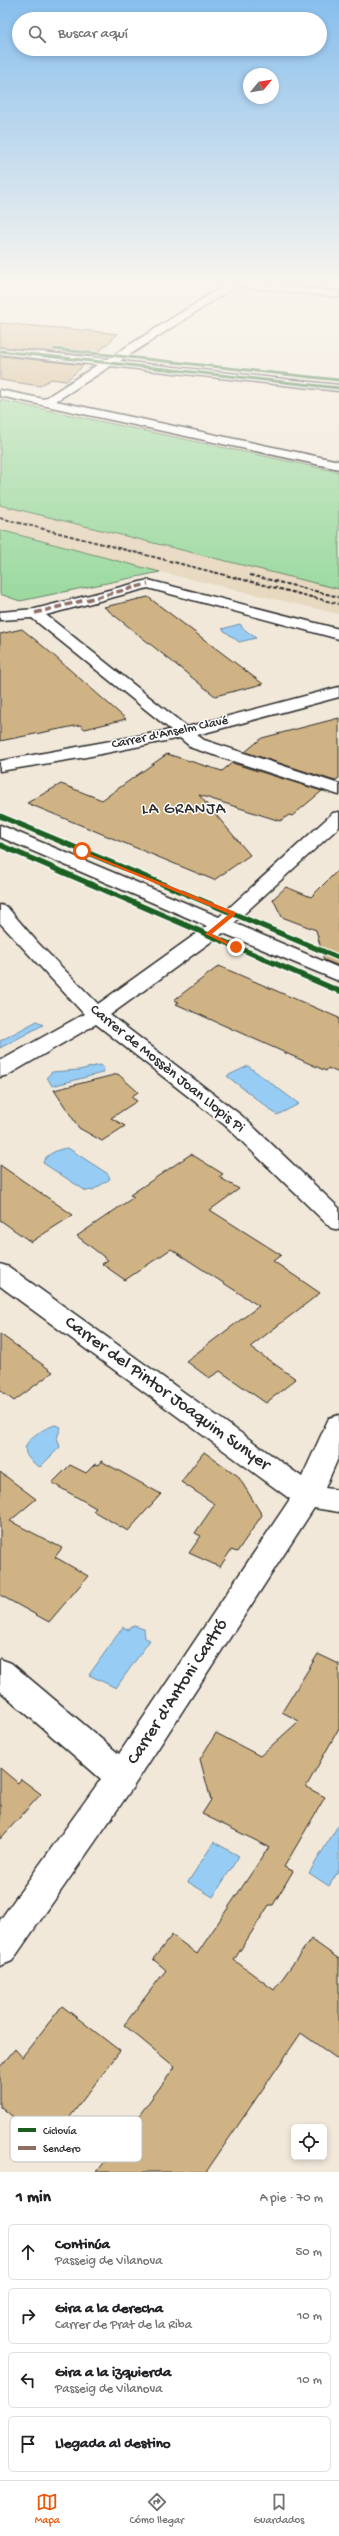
<!DOCTYPE html>
<html lang="es">
<head>
<meta charset="utf-8">
<style>
	:root { --surface:#fff; --page:#f2f2f2; --text:#202124; --muted:#757577; --line:#e0e0e0; --accent:#ea580c }
	body { margin:0; font-family:"Gochi Hand",sans-serif; background:var(--page); color:var(--text) }
	.controls { position:absolute; right:12px; bottom:12px; display:grid; overflow:hidden; border-radius:6px; box-shadow:0 2px 6px #0003 }
	.controls button { width:36px; height:36px; display:grid; place-items:center; padding:0; border:0; border-bottom:1px solid var(--line); background:var(--surface); color:var(--text); font:20px sans-serif }
	.compass { position:absolute; left:243px; top:68px; width:36px; height:36px; border-radius:50%; background:var(--surface); box-shadow:0 2px 6px #0003; rotate:60deg }
	.stop { position:absolute; width:12px; height:12px; margin:-9px; border:3px solid #ea580c; border-radius:50%; background:#fff }
	.stop.end { background:#ea580c; border-color:#fff; box-shadow:0 1px 4px #0008 }
	.list { margin:0; padding:0; list-style:none }
	h2 { display:flex; justify-content:space-between; align-items:center; height:52px; margin:0; padding:0 16px; font-size:17px }
	h2 small { font-size:13px; font-weight:400; color:var(--muted) }
	.list li { display:grid; grid-template-columns:26px 1fr auto; gap:12px; align-items:center; box-sizing:border-box; height:56px; margin:0 8px 8px; padding:0 8px; border:1px solid var(--line); border-radius:6px }
	.list b { display:block; font-size:15px; white-space:nowrap }
	.list p { margin:0; font-size:13px; white-space:nowrap; color:var(--muted) }
	.list em { font-size:13px; font-style:normal; color:var(--muted) }
	.icon { flex:none; width:22px; height:22px; fill:none; stroke:currentColor; stroke-width:2; stroke-linecap:round; stroke-linejoin:round }
	.map { position:relative; flex:none; width:339px; height:2172px; overflow:hidden }
	.search { position:absolute; background:var(--surface); box-shadow:0 2px 6px #0003; left:12px; right:12px; top:12px; height:44px; display:flex; align-items:center; gap:10px; box-sizing:border-box; padding:0 14px; border-radius:22px; color:var(--muted); font-size:15px }
	.sheet { height:308px; background:var(--surface) }
	nav { display:flex; justify-content:space-around; align-items:center; box-sizing:border-box; height:56px; border-top:1px solid var(--line); background:var(--surface); font-size:11px; color:var(--muted) }
	nav a { display:grid; justify-items:center; gap:2px }
	nav .on { color:var(--accent) }
	.map>svg:first-child { display:block }
	.built { fill:#e7d8c0 }
	.green { fill:#9ddaa1; stroke:#648266 }
	.water { fill:#97cdf5; stroke:#6c8ca4 }
	.building { fill:#d0b384; stroke:#2b2b2b }
	.lines { fill:none; stroke-linecap:round; stroke-linejoin:round }
	.minor-casing { stroke:#2b2b2b; stroke-width:3 }
	.minor { fill:#fff; fill-rule:evenodd }
	.rail { stroke:#2b2b2b; stroke-width:2; stroke-dasharray:4 2; stroke-linecap:butt }
	.quiet { stroke:#8d6e63; stroke-width:3.5; stroke-dasharray:7 3.5; stroke-linecap:butt }
	.cycleway-far1-casing { stroke:#fff; stroke-width:4.5 }
	.cycleway-casing { stroke:#fff; stroke-width:8 }
	.cycleway-far1 { stroke:#1b5e20; stroke-width:3 }
	.cycleway { stroke:#1b5e20; stroke-width:5.5 }
	.route { fill:#ea580c }
	.labels { text-anchor:middle; dominant-baseline:central; stroke-width:3; stroke-linejoin:round; paint-order:stroke }
	.far-street-label { font-size:13px; fill:#2b2b2b; stroke:#fff }
	.street-label { font-size:15px; fill:#2b2b2b; stroke:#fff }
	.neighbourhood-label { font-size:16px; letter-spacing:1px; fill:#2b2b2b; stroke:#fff }
	.near-street-label { font-size:18px; fill:#2b2b2b; stroke:#fff }
	.key { fill:#fff; stroke:#bfbfbf; stroke-width:1 }
	.key-label { font-size:11px; fill:#2b2b2b }
</style>
</head>
<body>
<div class="map">
<svg width="339" height="2172" viewBox="0 0 339 2172">
	<rect width="100%" height="100%" fill="#f1e8da"/>
	<filter id="ink" filterUnits="userSpaceOnUse"><feTurbulence type="fractalNoise" baseFrequency=".025" numOctaves="2"/><feDisplacementMap in="SourceGraphic" scale="8" xChannelSelector="R" yChannelSelector="G"/><feConvolveMatrix kernelMatrix="1 2 1 2 8 2 1 2 1" color-interpolation-filters="sRGB"/></filter>
	<g filter="url(#ink)">
		<path class="built" d="M0,505l339,84v25l-179,-42 -160,-42z"/>
		<path class="green" d="M0,400l339,72v117l-339,-84z
			M0,530l160,42 -140,29 -20,-7z"/>
		<path class="water" d="M240,624l2,2 -1,1 15,11 -17,4 -17,-13z
			M37,1021l6,4 -43,23v-7z
			M100,1065l4,3 -2,5 -50,13 -5,-9 5,-5 27,-2z
			M248,1066l51,38 -22,11 -50,-39z
			M68,1148l40,26 2,5 -17,11 -7,1 -43,-28c1,-8 17,-15 25,-15z
			M55,1425l6,2 -4,11 3,9 -20,20c-30,-17 -8,-34 15,-42z
			M134,1626l10,3 1,9 5,2 -34,48 -27,-13 34,-48 5,3z
			M339,1824v46l-10,16 -20,-13z
			M214,1842l25,14 -26,41 -25,-15z"/>
		<path class="building" d="M0,323l81,7 37,4 -24,22 -94,-9z
			M0,356l84,9 -18,16 -15,-2 -11,7 -40,-6z
			M148,597l115,87 -48,12 -111,-89z
			M22,629l22,18 82,72 -41,10 -5,-4 -80,16v-107z
			M339,718v60l-4,3 -90,-29 17,-14z
			M167,754l55,17 10,-8 90,28 -30,25 -3,-1 -9,6 -81,-26 51,60 -36,25 -187,-77 34,-19 41,16z
			M339,869v97l-15,-6 -8,-30 -34,-13 -9,-18 13,-12 25,10z
			M219,966l120,52v55l-11,-5 -2,3 -150,-67 3,-2 -5,-2z
			M118,1074l20,18 -7,5 6,4 -26,17 14,8 -23,15 -23,-13 -25,-38z
			M191,1154l32,20 -4,3 20,12 -29,21 71,45 -8,6 47,32 -70,54 46,32 -30,24 -46,-32 -11,7 -23,-17 73,-55 -88,-57 -46,31 -23,-16 6,-4 -31,-24 57,-39 -4,-2z
			M0,1165l73,50 -42,27 -31,-22z
			M0,1334l53,38 -39,29 -14,-11z
			M204,1452l34,24 24,39 -25,37 -6,-2 -11,17 -31,-14 12,-17 -6,-3 20,-29 -34,-22z
			M101,1461l60,33 -33,37 -35,-20 3,-3 -44,-25 18,-18 16,8 9,-9 3,1z
			M0,1472l36,27 -26,22 52,27 -7,9 33,19 -39,46 -49,-27z
			M318,1654l21,10v64l-33,59 19,10 -41,70 9,4 -20,34h-4l-35,55 40,30 37,-51 28,20v101l-38,-27 -95,139h-109l78,-105 -51,-42 42,-55 -13,-11 19,-24 25,19 72,-107 -67,-33 9,-14 -11,-41 16,-26 44,23 39,-35 -17,-9z
			M0,1768l18,15 3,-4 20,15 -41,45z
			M62,2006l58,45 -72,95 -48,-40v-39l15,-18 7,8z"/>
		<g class="lines">
			<g class="minor-casing">
				<path id="minor" d="M225,285h43l71,6v6l-103,-11 -116,75 219,24v6l-228,-25 -55,35 283,60v8l-339,-73v-6l44,9 53,-34 -97,-11v-6l107,11z
					M148,580l191,49v10l-191,-51 -102,27 141,112 152,-40v10l-142,38 7,5 135,44v11l-147,-47 -12,-10 -94,19 -86,14v-10l171,-31 -139,-112 -32,2v-8l35,-3z
					M339,812v15l-105,96 105,45v13l-116,-48 -113,82 132,101 97,92v22l-8,-2 -105,-102 -130,-102 -88,51 -8,2v-16l84,-47 -84,-91v-18l7,2 31,36 60,61 109,-78 -207,-89v-12l219,92 114,-104z
					M0,1264l9,3 293,210 27,-59 10,-3v41l-14,32 14,2v22l-25,-4 -181,279 -121,174 -12,5v-46l101,-141 -101,-88v-32l11,4 108,91 171,-255 -290,-213z"/>
			</g>
			<use href="#minor" class="minor"/>
			<path class="rail" d="M0,518l339,86
				M250,575l89,22"/>
			<path class="quiet" d="M35,613l113,-29"/>
			<g class="cycleway-far1-casing">
				<path id="cycleway-far1" d="M54,349l285,31
					M0,351l339,37"/>
			</g>
			<g class="cycleway-casing">
				<path id="cycleway" d="M0,816l339,142
					M0,845l339,146"/>
			</g>
			<use href="#cycleway-far1" class="cycleway-far1"/>
			<use href="#cycleway" class="cycleway"/>
		</g>
	</g>
	<linearGradient id="sky" x2="0" y2="1"><stop stop-color="#87beed"/><stop offset="0.48" stop-color="#f9f5ee"/><stop offset="1" stop-color="#f9f5ee" stop-opacity="0"/></linearGradient>
	<rect width="339" height="589" fill="url(#sky)"/>
	<path class="route" d="M80,850l155,62v3l-23,19 27,13 -5,1 -29,-14 24,-20 -149,-62z"/>
	<g class="labels">
		<g class="far-street-label">
			<text transform="translate(170 733) rotate(-12)">Carrer d'Anselm Clavé</text>
		</g>
		<g class="street-label">
			<text transform="translate(167 1069) rotate(39)">Carrer de Mossèn Joan Llopis Pi</text>
		</g>
		<g class="neighbourhood-label">
			<text x="184" y="810">LA GRANJA</text>
		</g>
		<g class="near-street-label">
			<text transform="translate(167 1394) rotate(36)">Carrer del Pintor Joaquim Sunyer</text>
			<text transform="translate(178 1692) rotate(-57)">Carrer d'Antoni Cartró</text>
		</g>
	</g>
	<rect x="10" y="2116" width="132" height="46" rx="6" class="key"/>
	<rect x="18" y="2128" width="18" height="4" fill="#1b5e20"/>
	<rect x="18" y="2146" width="18" height="4" fill="#8d6e63"/>
	<g class="key-label">
		<text x="43" y="2134">Ciclovía</text>
		<text x="43" y="2152">Sendero</text>
	</g>
</svg>
<div class="controls">
<button><svg class="icon" aria-label="locate" viewBox="0 0 24 24"><circle cx="12" cy="12" r="6"/><path d="M12 2v4M12 18v4M2 12h4M18 12h4"/></svg></button>
</div>
<svg class="compass" viewBox="-18 -18 36 36"><path d="M0-13l5 13h-10z" fill="#e53935"/><path d="M0 13l5-13h-10z" fill="#757577"/></svg>
<div class="stop" style="left:82px;top:851px"></div>
<div class="stop end" style="left:236px;top:947px"></div>
<div class="search"><svg class="icon" aria-label="search" viewBox="0 0 24 24"><circle cx="10" cy="10" r="6"/><path d="M15 15l6 6"/></svg>Buscar aquí</div>
</div>
<section class="sheet">
<h2>1 min<small>A pie · 70 m</small></h2>
<ul class="list">
<li><svg class="icon" aria-label="ahead" viewBox="0 0 24 24"><path d="M12 20V5M6 11l6-6 6 6"/></svg><div><b>Continúa</b><p>Passeig de Vilanova</p></div><em>50 m</em></li>
<li><svg class="icon" aria-label="right" viewBox="0 0 24 24"><path d="M7 20v-9h11M14 6l5 5-5 5"/></svg><div><b>Gira a la derecha</b><p>Carrer de Prat de la Riba</p></div><em>10 m</em></li>
<li><svg class="icon" aria-label="left" viewBox="0 0 24 24"><path d="M17 20v-9H6M10 6l-5 5 5 5"/></svg><div><b>Gira a la izquierda</b><p>Passeig de Vilanova</p></div><em>10 m</em></li>
<li><svg class="icon" aria-label="arrive" viewBox="0 0 24 24"><path d="M6 21V4h12l-3 4 3 4H6"/></svg><div><b>Llegada al destino</b></div></li>
</ul>
</section>
<nav>
<a class="on"><svg class="icon" aria-label="map" viewBox="0 0 24 24"><path d="M3 6l6-2 6 2 6-2v14l-6 2-6-2-6 2zM9 4v14M15 6v14"/></svg>Mapa</a>
<a><svg class="icon" aria-label="directions" viewBox="0 0 24 24"><path d="M12 3l9 9-9 9-9-9zM9 14v-3h6M13 9l2 2-2 2"/></svg>Cómo llegar</a>
<a><svg class="icon" aria-label="saved" viewBox="0 0 24 24"><path d="M7 4h10v16l-5-4-5 4z"/></svg>Guardados</a>
</nav>
</body>
</html>
